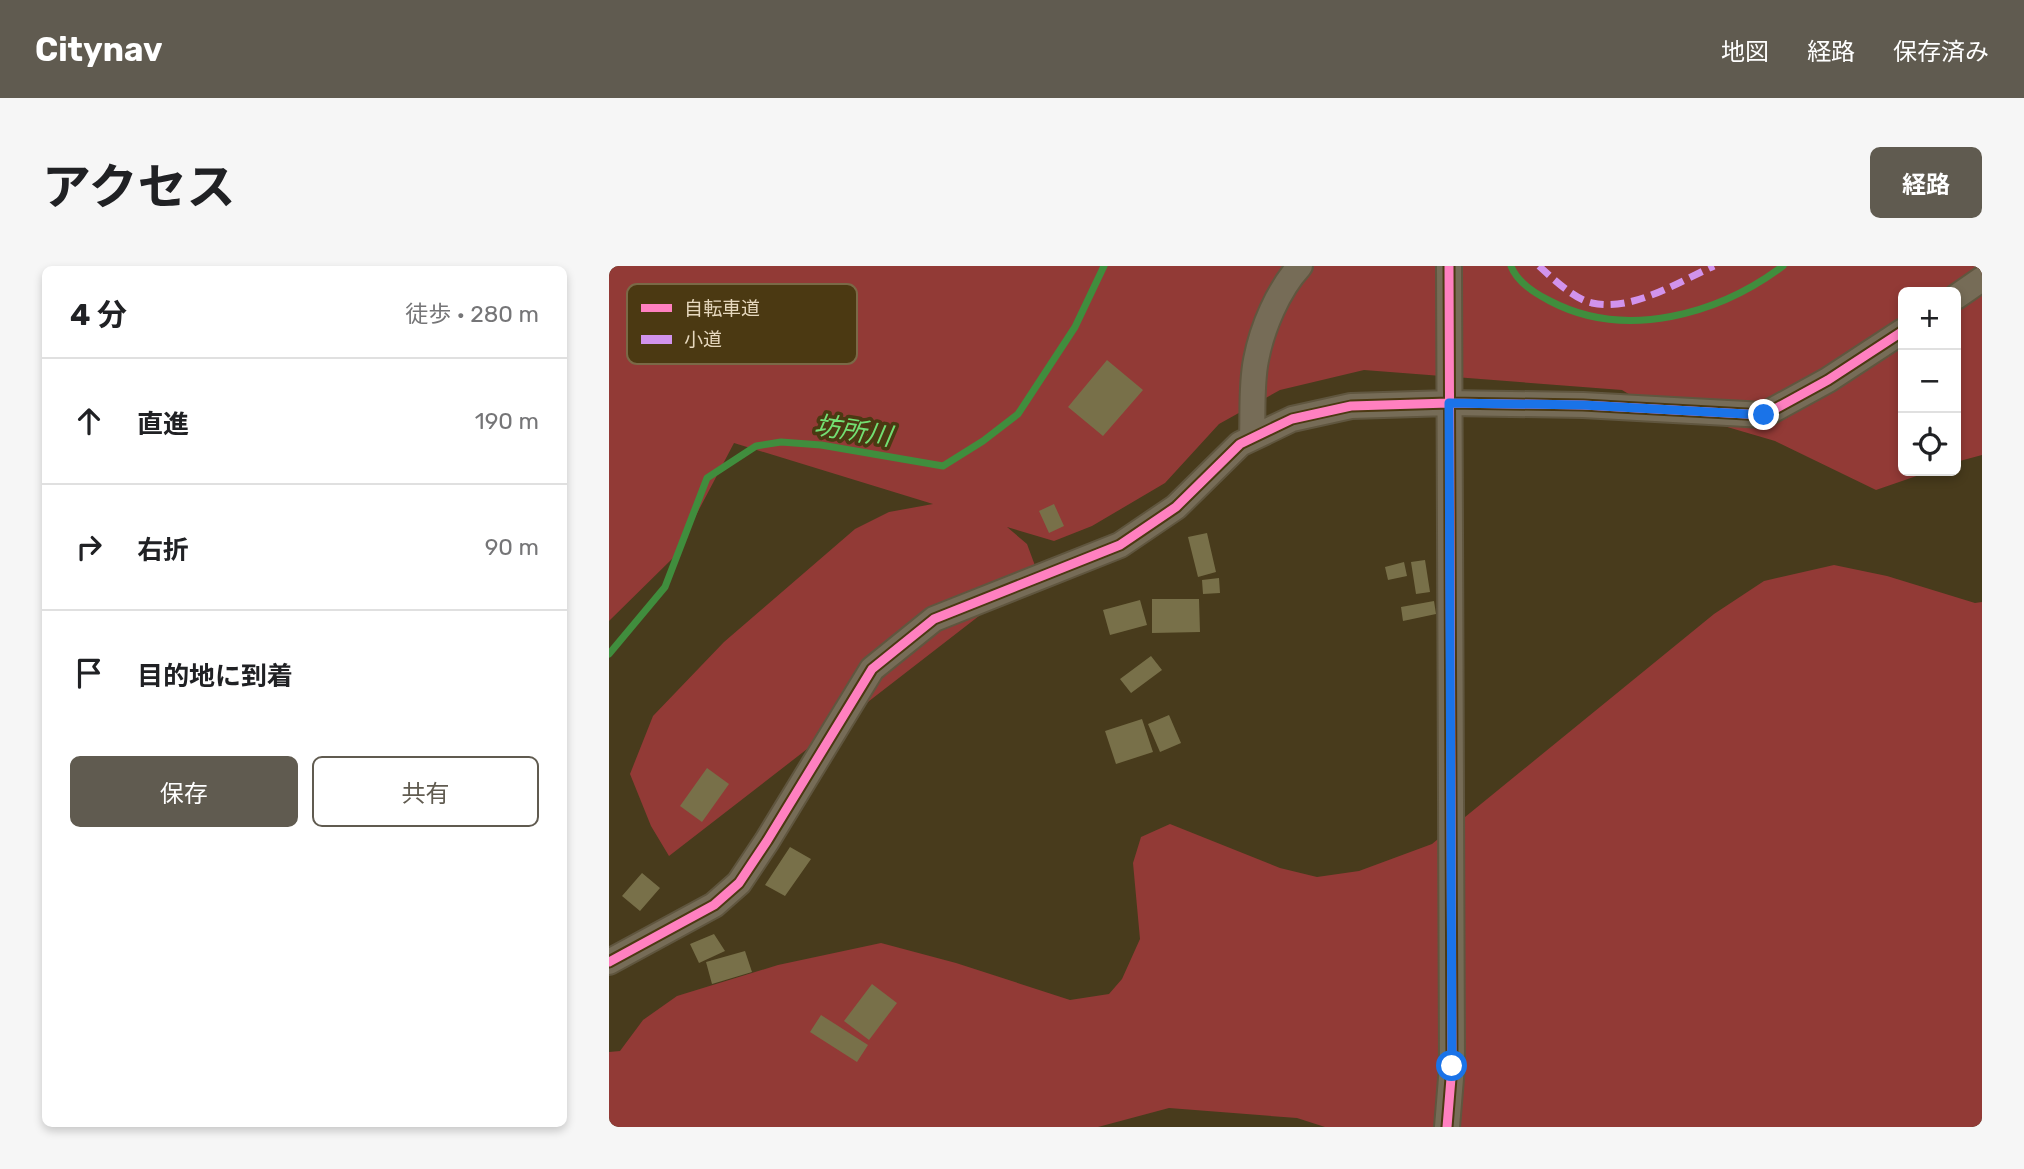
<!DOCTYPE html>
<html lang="ja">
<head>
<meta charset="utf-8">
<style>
	:root { --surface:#fff; --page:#f6f6f6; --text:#202124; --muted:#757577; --line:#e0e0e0; --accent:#605b50 }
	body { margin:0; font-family:Rubik,"Noto Sans JP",sans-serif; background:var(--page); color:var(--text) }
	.controls { position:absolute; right:21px; top:21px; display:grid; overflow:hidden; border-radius:10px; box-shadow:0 4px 10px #0003 }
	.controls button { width:63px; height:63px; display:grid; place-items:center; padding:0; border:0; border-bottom:2px solid var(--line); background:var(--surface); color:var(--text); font:35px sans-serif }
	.stop { position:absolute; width:21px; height:21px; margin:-16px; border:5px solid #1a73e8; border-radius:50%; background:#fff }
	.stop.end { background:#1a73e8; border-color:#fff; box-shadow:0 2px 7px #0008 }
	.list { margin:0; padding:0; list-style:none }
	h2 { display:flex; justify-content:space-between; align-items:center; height:91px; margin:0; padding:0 28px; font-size:30px }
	h2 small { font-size:23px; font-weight:400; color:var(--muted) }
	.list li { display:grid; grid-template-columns:46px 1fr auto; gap:21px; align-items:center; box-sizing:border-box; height:126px; padding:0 28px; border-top:2px solid var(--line) }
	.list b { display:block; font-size:26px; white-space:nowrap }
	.list em { font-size:23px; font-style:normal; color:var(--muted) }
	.actions { display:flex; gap:14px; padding:21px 28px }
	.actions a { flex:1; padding:16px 0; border:2px solid var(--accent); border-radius:10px; text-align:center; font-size:24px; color:var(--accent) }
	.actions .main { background:var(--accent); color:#fff }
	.icon { flex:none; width:38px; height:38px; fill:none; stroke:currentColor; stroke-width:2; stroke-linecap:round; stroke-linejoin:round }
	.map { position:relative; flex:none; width:1373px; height:861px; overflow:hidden; border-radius:10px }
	header { display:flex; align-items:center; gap:42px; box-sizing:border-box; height:98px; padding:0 35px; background:var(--accent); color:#fff }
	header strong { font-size:33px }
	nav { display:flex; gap:38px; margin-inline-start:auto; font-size:24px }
	.intro { display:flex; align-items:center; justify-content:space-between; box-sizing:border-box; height:168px; padding:0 42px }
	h1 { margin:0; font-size:49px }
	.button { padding:18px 32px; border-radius:10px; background:var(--accent); color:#fff; font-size:24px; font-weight:700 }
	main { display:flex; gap:42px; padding:0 42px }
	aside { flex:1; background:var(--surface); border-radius:10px; box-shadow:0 4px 10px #0003 }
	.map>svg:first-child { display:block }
	.green { fill:#923a36 }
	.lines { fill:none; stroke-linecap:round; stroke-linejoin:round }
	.stream { stroke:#408d3d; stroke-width:7 }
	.building { fill:#787049 }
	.minor-casing { stroke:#60563f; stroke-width:28 }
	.minor { stroke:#766c57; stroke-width:24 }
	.quiet { stroke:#d193ec; stroke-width:7; stroke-dasharray:14 7; stroke-linecap:butt }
	.cycleway-casing { stroke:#4b3912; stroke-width:13 }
	.cycleway { stroke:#ff80c0; stroke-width:9 }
	.route { stroke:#1a73e8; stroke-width:9 }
	.labels { text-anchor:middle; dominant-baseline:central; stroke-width:7; stroke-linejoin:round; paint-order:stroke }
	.water-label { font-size:26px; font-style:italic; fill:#73df72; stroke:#4b3912 }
	.key { fill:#4b3912; stroke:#7a6946; stroke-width:2 }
	.key-label { font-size:19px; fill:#e6d8be }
</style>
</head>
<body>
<header>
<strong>Citynav</strong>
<nav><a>地図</a><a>経路</a><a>保存済み</a></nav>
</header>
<div class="intro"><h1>アクセス</h1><a class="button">経路</a></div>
<main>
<aside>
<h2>4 分<small>徒歩 · 280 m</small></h2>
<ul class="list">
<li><svg class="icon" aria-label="ahead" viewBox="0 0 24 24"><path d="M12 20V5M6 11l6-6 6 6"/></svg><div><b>直進</b></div><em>190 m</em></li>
<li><svg class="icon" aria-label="right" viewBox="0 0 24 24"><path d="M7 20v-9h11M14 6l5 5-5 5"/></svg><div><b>右折</b></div><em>90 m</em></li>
<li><svg class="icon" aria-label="arrive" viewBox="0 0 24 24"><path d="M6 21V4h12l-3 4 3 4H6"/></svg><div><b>目的地に到着</b></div></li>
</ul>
<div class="actions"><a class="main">保存</a><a>共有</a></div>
</aside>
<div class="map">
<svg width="1373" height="861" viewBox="0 0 1373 861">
	<rect width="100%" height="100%" fill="#483b1c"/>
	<path class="green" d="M0,0h1373v189l-26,7v-170h-53v179h28l-55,19 -101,-49 -133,-39 -20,-12 -258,-20 -84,20 -61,34 -54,59 -73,43 -38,15 -47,-14 20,17 10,27 -368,285 -18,-30 -21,-52 23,-58 71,-74 131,-113 34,-17 44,-8 -199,-61 -60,114 -65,64z
		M1225,299l53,11 88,27 7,-1v525h-657l-28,-9 -128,-10 -71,19h-489v-75l11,-1 23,-31 34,-24 101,-31 103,-22 75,20 114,37 39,-6 13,-15 18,-40 -7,-76 8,-26 29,-13 110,44 37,9 42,-6 73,-27 282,-230 50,-33z"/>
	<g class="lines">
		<path class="stream" d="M902,0c6,16 25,28 39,35 76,40 169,13 233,-35
			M0,388l56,-67 42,-109 49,-32 25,-4 40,3 122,21 40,-25 35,-27 57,-87 29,-61"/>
	</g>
	<path class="building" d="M498,94l36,30 -40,46 -35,-29z
		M445,238l10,22 -15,7 -10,-22z
		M598,267l9,39 -18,5 -10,-40z
		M816,294l5,32 -14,2 -5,-32z
		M795,296l3,14 -19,4 -3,-13z
		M610,312l1,15 -17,1 -1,-14z
		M543,333h47l1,33 -48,1z
		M531,334l7,25 -37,10 -7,-25z
		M825,335l2,13 -33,7 -2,-14z
		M542,390l11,14 -31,23 -11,-14z
		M560,449l12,28 -21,9 -12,-28z
		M533,453l11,33 -37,12 -11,-33z
		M98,502l22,16 -27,38 -22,-16z
		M181,581l21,12 -26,37 -20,-11z
		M33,607l18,15 -20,23 -18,-15z
		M105,668l11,17 -26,12 -9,-19z
		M136,685l7,21 -40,12 -6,-22z
		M263,718l25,19 -28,37 -25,-19z
		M212,749l47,30 -11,17 -47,-30z"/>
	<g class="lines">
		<g class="minor-casing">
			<path id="minor" d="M1347,31l26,-18
				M643,172c1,-25 -1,-53 4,-78 6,-32 22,-70 44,-94
				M0,696l105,-57 25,-22 28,-42 105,-172 62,-50 186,-74 56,-38 64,-63 52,-25 59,-13 98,-3 134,2 181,10 64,-35 75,-49
				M838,861l5,-61 -3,-800"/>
		</g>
		<use href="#minor" class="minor"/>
		<path class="quiet" d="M930,0c13,12 35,33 53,37 40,9 86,-21 122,-37"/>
		<g class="cycleway-casing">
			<path id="cycleway" d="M0,696l105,-57 25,-22 28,-42 105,-172 62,-50 186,-74 56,-38 64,-63 52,-25 59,-13 98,-3 134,2 181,10 64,-35 75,-49
				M838,861l5,-61 -3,-800"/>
		</g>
		<use href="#cycleway" class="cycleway"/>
	</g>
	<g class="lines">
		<path class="route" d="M843,800l-3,-663 134,2 181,10"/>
	</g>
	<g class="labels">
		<g class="water-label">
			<text transform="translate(244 165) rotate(9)">坊所川</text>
		</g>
	</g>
	<rect x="18" y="18" width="230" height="80" rx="10" class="key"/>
	<rect x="32" y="38" width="31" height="8" fill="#ff80c0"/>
	<rect x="32" y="69" width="31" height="9" fill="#d193ec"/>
	<g class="key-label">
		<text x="75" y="49">自転車道</text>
		<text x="75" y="80">小道</text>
	</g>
</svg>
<div class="controls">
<button>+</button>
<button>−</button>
<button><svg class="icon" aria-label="locate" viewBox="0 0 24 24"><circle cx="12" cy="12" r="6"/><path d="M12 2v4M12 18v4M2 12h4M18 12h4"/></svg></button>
</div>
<div class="stop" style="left:843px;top:800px"></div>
<div class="stop end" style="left:1155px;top:149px"></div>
</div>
</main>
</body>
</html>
